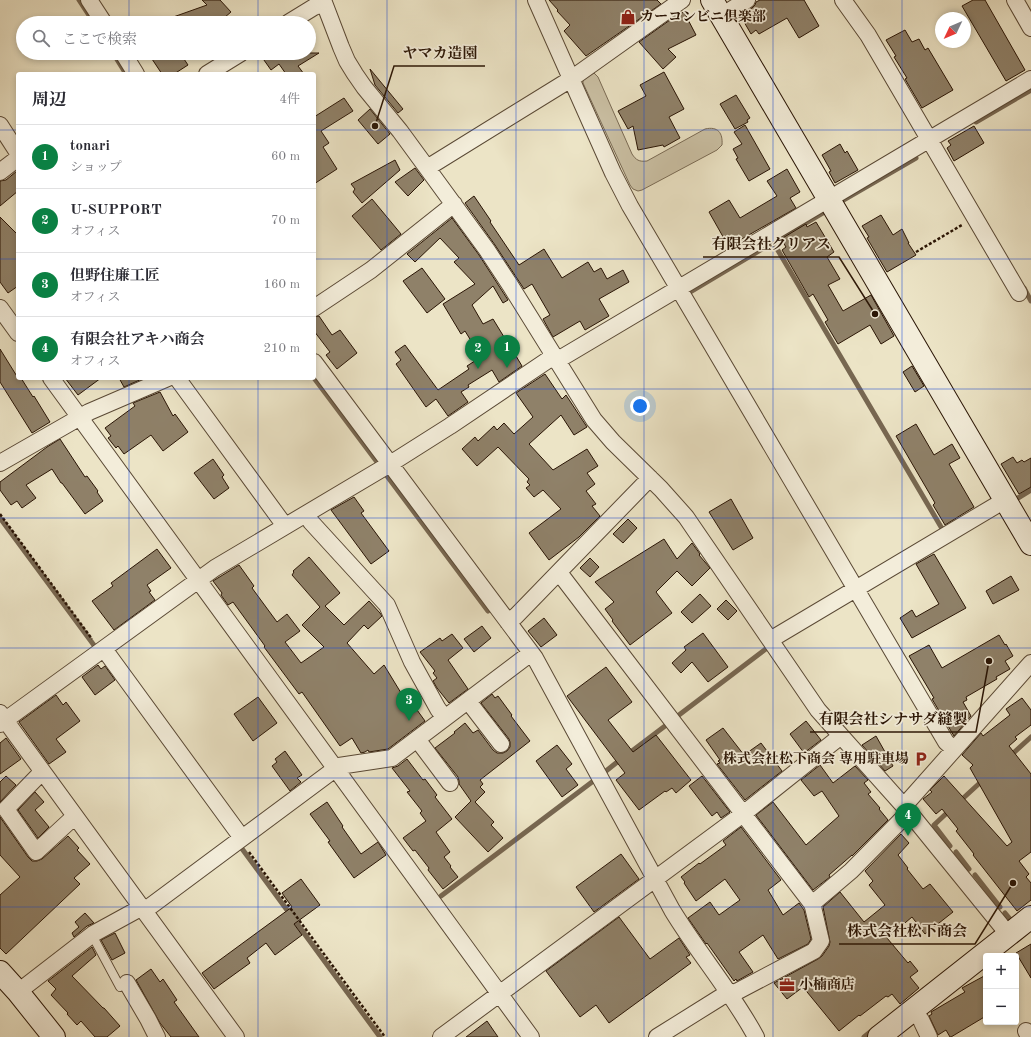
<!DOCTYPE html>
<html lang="ja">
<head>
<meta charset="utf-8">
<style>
	:root { --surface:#fff; --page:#f2f2f3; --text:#2b2b33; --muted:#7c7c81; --line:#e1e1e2; --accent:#0b8043 }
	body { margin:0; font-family:"Old Standard TT","Noto Serif JP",serif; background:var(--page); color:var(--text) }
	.controls { position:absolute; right:12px; bottom:12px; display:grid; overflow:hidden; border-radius:4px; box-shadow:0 2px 6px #0003 }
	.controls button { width:36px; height:36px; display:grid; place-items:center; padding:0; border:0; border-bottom:1px solid var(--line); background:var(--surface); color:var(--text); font:20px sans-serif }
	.compass { position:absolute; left:935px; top:12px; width:36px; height:36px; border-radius:50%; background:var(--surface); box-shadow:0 2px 6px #0003; rotate:226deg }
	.you { position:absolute; left:640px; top:406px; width:14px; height:14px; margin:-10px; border:3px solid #fff; border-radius:50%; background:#1a73e8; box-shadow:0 0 0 6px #1a73e833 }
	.badge { display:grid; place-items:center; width:26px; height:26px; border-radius:50%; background:var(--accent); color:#fff; font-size:13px; font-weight:700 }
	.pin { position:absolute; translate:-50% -33px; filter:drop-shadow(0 1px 2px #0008) }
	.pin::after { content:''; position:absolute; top:21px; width:14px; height:12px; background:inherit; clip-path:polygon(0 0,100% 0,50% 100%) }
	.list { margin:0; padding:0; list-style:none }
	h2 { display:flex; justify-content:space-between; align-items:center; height:52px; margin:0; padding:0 16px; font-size:17px }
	h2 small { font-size:13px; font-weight:400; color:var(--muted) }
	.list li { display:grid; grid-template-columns:26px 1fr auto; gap:12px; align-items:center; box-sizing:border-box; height:64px; padding:0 16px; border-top:1px solid var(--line) }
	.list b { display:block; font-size:15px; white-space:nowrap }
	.list p { margin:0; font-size:13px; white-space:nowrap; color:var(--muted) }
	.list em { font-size:13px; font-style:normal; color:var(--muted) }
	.icon { flex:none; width:22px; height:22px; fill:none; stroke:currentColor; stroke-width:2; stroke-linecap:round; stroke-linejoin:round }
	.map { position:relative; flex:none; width:1031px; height:1037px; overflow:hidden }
	.search { position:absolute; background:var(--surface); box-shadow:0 2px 6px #0003; left:16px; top:16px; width:300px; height:44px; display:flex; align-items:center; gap:10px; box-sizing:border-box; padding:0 14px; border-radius:22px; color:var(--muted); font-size:15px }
	.panel { position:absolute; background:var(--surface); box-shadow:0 2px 6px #0003; left:16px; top:72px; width:300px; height:308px; border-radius:4px }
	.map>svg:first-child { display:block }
	.green { fill:#cbc1a5; stroke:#7a6b55 }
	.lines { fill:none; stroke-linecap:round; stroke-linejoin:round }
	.stream { stroke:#776751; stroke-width:5 }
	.building { fill:#8f8169; stroke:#2a1505 }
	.lane-casing { stroke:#5a4935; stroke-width:10 }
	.street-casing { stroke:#5a4935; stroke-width:18 }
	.secondary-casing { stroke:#2a1505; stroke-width:24 }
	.path { stroke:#2a1505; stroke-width:2.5; stroke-dasharray:3 2; stroke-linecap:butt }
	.lane { stroke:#f3edda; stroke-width:8 }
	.street { stroke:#f3edda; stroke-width:16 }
	.secondary { stroke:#f3edda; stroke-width:22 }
	.grid { fill:none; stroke:#1d4ed8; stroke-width:1; stroke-opacity:0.55 }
	.labels { text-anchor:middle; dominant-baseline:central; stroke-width:3.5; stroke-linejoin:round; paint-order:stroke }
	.poi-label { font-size:14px; font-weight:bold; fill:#2a1505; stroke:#f3edda; text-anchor:start }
	.leader { fill:none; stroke:#2a1505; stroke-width:1.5 }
	.callout-dot { fill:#2a1505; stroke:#f3edda; stroke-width:1.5 }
	.callout-label { font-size:15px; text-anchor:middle; font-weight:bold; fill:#2a1505; stroke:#f3edda; stroke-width:3.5; stroke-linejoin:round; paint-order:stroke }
</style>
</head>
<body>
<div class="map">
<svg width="1031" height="1037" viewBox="0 0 1031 1037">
	<rect width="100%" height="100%" fill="#ece4c6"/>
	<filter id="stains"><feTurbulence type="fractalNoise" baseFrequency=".005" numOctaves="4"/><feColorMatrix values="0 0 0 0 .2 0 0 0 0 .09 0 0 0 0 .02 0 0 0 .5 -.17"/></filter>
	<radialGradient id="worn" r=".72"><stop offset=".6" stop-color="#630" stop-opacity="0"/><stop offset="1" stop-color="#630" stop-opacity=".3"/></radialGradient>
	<path class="green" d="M594,73l4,4 34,77c4,6 7,8 15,7l58,-32c13,-3 18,4 17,16l-5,5 -75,40 -4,1 -5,-2 -3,-4 -47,-102v-6z"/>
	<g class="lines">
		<path class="stream" d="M79,0l15,23
			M113,53l13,21
			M976,122l55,-32
			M840,202l76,-44
			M773,242l171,290
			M1024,288l7,13
			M689,291l1,1 136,-81
			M314,378l63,84
			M387,476l101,135
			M1018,498l13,-8
			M0,518l96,130
			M675,718l92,-70
			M628,754l41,-31
			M1010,756l21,-19
			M606,771l15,-12
			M959,802l24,-22
			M950,810l-16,15 16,21
			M240,846l140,191
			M956,852l13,17
			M975,875l25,32
			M441,896l151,-114
			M1005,913l5,6
			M864,1037l10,-8"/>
	</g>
	<path class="building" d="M202,0h18l11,12 -13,11h-55l-1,-2 45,-16z
		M549,0h108l4,4 -75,52 -22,-25 6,-6 -13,-14 1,-1z
		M760,0h44l15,26 -20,12 -12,-20 -28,16 -3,-4 -5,4 -11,-19 12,-7 3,-3 1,-3z
		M973,0h12l40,70 -19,11 -44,-75z
		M684,12l12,23 -28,14 8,8 -13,12 -24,-27 38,-27z
		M905,30l7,12 7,-3 6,11 3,-2 25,42 -31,18 -17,-29 2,-1 -13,-21 2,-1 -10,-16z
		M148,53h32l8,12 -14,9h-12z
		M259,53h60l-21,13 6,8h-18l-7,-10 -8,6z
		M370,69l33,40 -5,4 -23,-28z
		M664,72l20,37 -15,8 11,21 -16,9 -1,-2 -25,5 -5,-24 -5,3 -10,-18 28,-15 -6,-11z
		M736,95l14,23 -3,2 1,2 -13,7 -15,-25z
		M344,98l9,13 -32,20 8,12 -6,4 14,22 -23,15v-67z
		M370,109l20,25 -12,10 -20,-24z
		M745,125l25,44 -21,12 -13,-22 2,-1 -5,-9 9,-5 -8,-12z
		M974,126l10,17 -30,18 -7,-13 4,-3 -3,-4z
		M840,144l5,9 2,-2 11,19 -23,13 -6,-11 2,-1 -9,-16z
		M395,160l5,10 -38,33 -9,-11 2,-3 -4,-5z
		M415,168l9,12 -16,16 -13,-14z
		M787,169l13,23 -10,6 6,10 -63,36 -3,-4 -4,2 -17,-30 20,-12 11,18 37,-22 -10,-15z
		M17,171l1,1v19l-18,15v-25l6,-1z
		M474,196l17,25 -1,1 29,43 25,-16 18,29 26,-16 6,10 7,-4 6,11 16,-9 6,12 -30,17 10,17 -24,14 -5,-9 -27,16 -10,-18 7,-4 -18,-31 -8,5 -29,-44 -30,-42z
		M372,199l29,35 -20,16 -29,-34z
		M881,215l12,20 9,-6 7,14h-1l8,12 -29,17 -20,-34 2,-1 -7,-11z
		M0,217l18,18v51l-10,7 -8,-11z
		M452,218l27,37 29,45 -5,3 -10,-17 -21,19 11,19 10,-5 11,18 3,-1 8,14 -2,1 9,15 -23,16 -7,-12 -24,15 1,2 -8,5 7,10 -20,14 -12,-17 -10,8 -30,-43 5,-4 -6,-8 10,-7 33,45 31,-21 -2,-3 14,-9 -16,-26 -4,3 -18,-30 32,-20 -21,-22 5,-4 -19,-20 -25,24 -8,-8z
		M816,222l18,30 -7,5 13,22 -12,6 15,26 28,-16 23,41 -13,8 -11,-19 -32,19 -13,-22 3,-2 -15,-26 -4,3 -27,-47 4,-3 -5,-8 25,-15 1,3z
		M422,268l23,31 -18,14 -24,-32z
		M319,316l13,19 8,-5 17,23 -20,16 -11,-14 4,-3 -16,-21v-14z
		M0,349l18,29 1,1 2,-1 12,19 1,-1 16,26 -18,11 -32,-51z
		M912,366l12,20 -9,6 -12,-20z
		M545,374l17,25 4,-4 21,32 -13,8 -13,-20 -32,29 24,26 34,-21 11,17 -11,7 8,11 -9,7 10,13 -4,2 8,10 -21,21 -30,23 -20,-27 32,-24 -18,-19 -9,7 -8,-9 4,-3 -3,-3 2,-3 -31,-32 -21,19 -15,-17 13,-12 3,4 16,-15 3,4 7,-7 10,11 19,-17 -17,-24z
		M65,378h36l-23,17z
		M119,378h25l-20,9z
		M160,392l13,24 2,-2 13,18 -25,19 -12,-16 -27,19 -6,-8 -2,2 -8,-10 3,-2 -6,-8 30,-22 -2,-3z
		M916,424l18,31 18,-11 8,14 -11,6 25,43 -29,18 -12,-20 2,-2 -39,-67z
		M60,439l25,38 2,-1 11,15 -1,1 6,9 -18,13 -23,-31h-1l-9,-14 -26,16 10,13 -14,10 -5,-7 -6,4 -11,-15v-8l47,-35z
		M1013,457l4,6 5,-3 2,2 7,-4v29l-12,7 -18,-30z
		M213,459l11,16 -2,2 7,11 -15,11 -20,-26z
		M354,497l10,14 -3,2 28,38 -18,13 -40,-54z
		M731,499l22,39 -20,12 -24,-38z
		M628,519l9,9 -14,15 -10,-9z
		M664,539l13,20 15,-16 8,11 -1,1 11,13 -18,18 -15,-15 -21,21 16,21 -42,32 -18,-24 1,-1 -8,-11 9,-7 -19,-20z
		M157,549l14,19 -24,17 4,6 -2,1 6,8 -41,30 -22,-29 21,-15 -2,-3z
		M934,554l32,54 -54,30 -12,-20 12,-8 4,7 23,-13 -23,-40z
		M309,557l31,36 -15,13 19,19 25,-24 11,12 2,3 -14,13 -4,-4 -17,18 27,31 10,-9 25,41 3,-3 13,18 -37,28 -19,3 -1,-2 -3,2 -4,1 -9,-15 -12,8 -38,-54 -3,2 -35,-47 1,-1 -32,-44 -5,3 -7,-10 1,-2 -9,-12 26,-16 15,21 -2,2 25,34 10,-8 13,17 -15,11 16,21 23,-16 -22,-22 18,-18 -28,-32 2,-3 -1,-1z
		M590,558l9,9 -9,10 -10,-9z
		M1011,576l8,14 -26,14 -7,-13z
		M700,594l11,12 -19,17 -11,-11z
		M726,600l11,11 -9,9 -11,-11z
		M544,618l13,17 -16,12 -13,-16z
		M482,626l9,12 -17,14 -10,-13z
		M703,633l25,34 -20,15 -16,-20 -11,11 -9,-10 14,-13 -2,-3z
		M452,634l11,14 -15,12 20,29 -19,14 -12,-15 -4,-7 4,-3 -4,-5 2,-2 -15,-19 20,-14 2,3z
		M999,635l6,10 1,-1 7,12 -8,5 5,8 -14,8 1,2 -31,18 1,3 -4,2 8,14 -17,20 -22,-37 2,-1 -25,-42 20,-11 13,23z
		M98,665l3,4 4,-3 10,14 -20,15 -13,-18z
		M606,667l26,35 -24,18 25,32 23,-17 35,45 -15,13 -4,-5 -6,4 -1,-1 -26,19 -23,-30 9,-7 -58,-77z
		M492,694l3,4 3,-2 14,19 -1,1 19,25 -50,39 3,4 -3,3 5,5 -10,10 19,20 -3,3 12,13 -15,14 -33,-35 16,-16 -12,-17v-3l-1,-4 -23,-29 20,-15 -1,-1 11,-9 8,10 5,-3 15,20 4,3h6l4,-2 3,-4v-5l-1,-3 -28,-36z
		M56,695l7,10 3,-3 14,19 -24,18 10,13 -17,12 -30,-42z
		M258,697l19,26 -24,18 -19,-27z
		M1022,698l9,12v15l-16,12 2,2 -8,7 22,28v78l-12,9 10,13 -3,3 5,6v17l-14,11 -44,-56 1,-1 -18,-23 2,-2 -16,-20 -6,5 -13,-15 9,-7 -2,-2 14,-14 63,70 5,-4 -42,-74 3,-3 -11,-10 19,-22 2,3 27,-21 -4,-6z
		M806,721l15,19 -17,13 -14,-19z
		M723,728l21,27 17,-12 21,28 -37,29 -28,-36 3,-1 -2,-2 2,-1 -14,-20z
		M876,736l17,30 -8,5 -23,-26z
		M6,738l15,21 -21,15v-31z
		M557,745l15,19 -6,5 12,16 -16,12 -26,-36z
		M285,751l17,24 -5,3 4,4 -11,9 -18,-25 5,-4 -2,-3z
		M407,759l16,21 2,-1 12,16 -2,2 17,22 -16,13 14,20 -6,5 7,9 -1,1 8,10 -15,12 -15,-19 1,-2 -14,-18 -2,1 -10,-13 23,-17 -6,-8 2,-2 -15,-19 3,-1 -18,-23 6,-2z
		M820,765l13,18 22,-17 13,14 -4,3 7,9 -3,2 12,14 -1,1 9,11 -36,36v-1l-23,20 1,2 -17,13 -57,-75 17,-13 33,43 33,-29 -17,-25 -8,5 -13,-16z
		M6,776l10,9 -16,17v-20z
		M702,776l28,36 -9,6 -4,-6 -5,4 -23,-30z
		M35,792l9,10 -9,8 14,17 -11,11 -20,-28z
		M327,802l16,24 -1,1 19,27 17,-12 8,13 -32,23 -26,-36 2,-1 -20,-27z
		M0,817l28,40 4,4h5l5,-2 26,-23 11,12 -2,2 13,14 -16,14 6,6 -74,70 -6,-6v-53l20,-18 -20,-22z
		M741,827l40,53 -13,10 15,25 16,-12 5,7 7,29 -3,5 -30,15 -15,-24 -24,17 14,20 -16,9 -1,-2 -2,2 -27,-38 -1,1 -18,-26 22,-16 9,13 21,-15 -15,-21 -29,22 -12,-18 1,-1 -4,-5 18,-14 1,1 26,-19 -3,-4z
		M901,834l8,9 -11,12 10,13 -1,1 16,20 7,-5 23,28 -28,22 -13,-17 -25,21 21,25 2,-2 8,10 -8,6 9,11 -19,16 -8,-10 -4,3 -2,-1 -26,20 -1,-1 -20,16 -36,-44 -16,12 -13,-16 44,-24 4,-3 7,-10 1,-4 -7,-35 17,-15 24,30 21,-17 -16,-20 4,-4 -8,-10z
		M621,854l18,25 -45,33 -18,-25z
		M301,879l19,26 -26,19 8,11 -27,20 -9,-12 -19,15 3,5 -36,26 -12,-16 90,-66 -10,-14z
		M85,913l9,10 -7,3 -13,11 -2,-4 7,-6 -4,-5z
		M619,917l31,42 29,-21 11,17 -4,2 5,6 -82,60 -13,-18 -16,12 -34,-46z
		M115,933l10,20 -13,7 -11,-20z
		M1031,944v34l-15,-25z
		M92,947l4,8 -24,21 31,32h1l16,18 -13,11h-12l-14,-16 -4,4 -10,-11 1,-1 -17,-18 5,-6 -8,-8z
		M151,969l9,13 3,-3 14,21 -3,2 25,35h-28l-11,-14 -24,-43z
		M986,975v41l-35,21h-1l-4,-7 -8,5 -9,-19 3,-2 -1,-2 34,-20 -3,-4z
		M487,1021l11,16h-32z"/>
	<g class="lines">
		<g class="lane-casing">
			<path id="lane" d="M92,935l28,52 7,-4"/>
		</g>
		<g class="street-casing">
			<path id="street" d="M89,0l15,23
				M323,0l18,47 6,14 8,13 9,13 36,44 87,119 23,35 84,135 19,22 48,47 25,28 132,193 91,102 99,122
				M536,0l77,173 17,33 316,536 8,7
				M843,0l25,35 151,258
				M1015,0l16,28
				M721,16l26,-16
				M288,23l26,-16 10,-4
				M123,53l13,21
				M207,74l34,-21
				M0,125l18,28
				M427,168l144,-89 111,-79
				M0,172l18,-14
				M0,308l18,25
				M314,308l57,-38 83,-66
				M314,362l221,296 137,252c26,43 60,82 84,127
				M51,378l480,659
				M177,378l108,148
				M0,463l89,-51 79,-34
				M306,514l5,8 76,83 25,57 26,47 7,9
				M558,573l6,6 248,325 1,3 8,34 -7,10 -76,40 -17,6 -64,40
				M508,622l8,-6 134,-138
				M770,640l235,-140
				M104,649l138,189
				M468,701l33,43
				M0,713l236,324
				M0,724l215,-156 175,-104 60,-38 98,-66 15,-3 468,-278
				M417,739l33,44
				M43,773l-5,3 -32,33 30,43 39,-36
				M904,806l127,-143
				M812,904l39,-33 58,-59
				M144,911l195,-145 53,-8 139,-105
				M127,983l21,36 9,18
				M18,992l75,-58 42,-23 6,-4
				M913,1010l8,10 8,17
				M1026,1031l3,6
				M441,1037l302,-223 98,-78"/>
		</g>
		<g class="secondary-casing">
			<path id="secondary" d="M712,0l319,544
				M0,972l18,20 36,45
				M879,1037l152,-120"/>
		</g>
		<path class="path" d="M916,252l46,-27
			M0,514l92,125
			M249,852l136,185"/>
		<use href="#lane" class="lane"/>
		<use href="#street" class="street"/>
		<use href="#secondary" class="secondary"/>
	</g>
	<path class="grid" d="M129,0v23M258,0v23M387,0v1037M516,0v1037M644,0v1037M773,0v1037M902,0v1037M129,53v21M258,53v21M0,130h18M314,130h717M0,259h18M314,259h717M129,378v659M258,378v659M0,389h1031M0,518h1031M0,648h1031M0,778h1031M0,907h1031"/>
	<defs>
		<g id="shop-bare" transform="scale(1.2)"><path d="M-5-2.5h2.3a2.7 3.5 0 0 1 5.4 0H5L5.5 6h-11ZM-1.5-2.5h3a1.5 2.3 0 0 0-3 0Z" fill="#8f2418" stroke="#f3edda" stroke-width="2.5" paint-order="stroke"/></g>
		<g id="parking-bare" transform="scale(1.2)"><path d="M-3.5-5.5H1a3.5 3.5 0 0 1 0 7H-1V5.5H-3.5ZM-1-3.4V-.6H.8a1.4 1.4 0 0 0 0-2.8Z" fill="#8f2418" stroke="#f3edda" stroke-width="2.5" paint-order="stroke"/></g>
		<g id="office-bare" transform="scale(1.2)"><path d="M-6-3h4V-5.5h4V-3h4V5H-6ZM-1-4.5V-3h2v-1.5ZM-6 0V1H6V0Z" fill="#8f2418" stroke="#f3edda" stroke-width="2.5" paint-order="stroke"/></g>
	</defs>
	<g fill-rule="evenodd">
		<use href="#shop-bare" x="628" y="17"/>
		<use href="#parking-bare" x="921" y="759"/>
		<use href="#office-bare" x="787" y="985"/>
	</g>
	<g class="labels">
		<g class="poi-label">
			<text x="640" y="17">カーコンビニ倶楽部</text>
			<text x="909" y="759" text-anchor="end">株式会社松下商会 専用駐車場</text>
			<text x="799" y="985">小楠商店</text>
		</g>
	</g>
	<path class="leader" d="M375 126L394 66H485M875 314L839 257H703M989 661L976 732H810M1013 883L975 944H839"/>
	<g class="callout-dot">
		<circle cx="375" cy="126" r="4"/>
		<circle cx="875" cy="314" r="4"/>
		<circle cx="989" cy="661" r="4"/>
		<circle cx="1013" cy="883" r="4"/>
	</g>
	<g class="callout-label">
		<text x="440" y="58">ヤマカ造園</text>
		<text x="771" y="249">有限会社クリアス</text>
		<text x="893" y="724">有限会社シナサダ縫製</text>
		<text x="907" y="936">株式会社松下商会</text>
	</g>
	<rect width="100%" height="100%" filter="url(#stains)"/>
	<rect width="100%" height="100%" fill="url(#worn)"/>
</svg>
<div class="controls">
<button>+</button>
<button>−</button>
</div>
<svg class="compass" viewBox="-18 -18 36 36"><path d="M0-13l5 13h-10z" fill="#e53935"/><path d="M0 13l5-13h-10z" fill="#7c7c81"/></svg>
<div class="you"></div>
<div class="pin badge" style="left:507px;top:368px">1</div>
<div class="pin badge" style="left:478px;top:369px">2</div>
<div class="pin badge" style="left:409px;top:721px">3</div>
<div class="pin badge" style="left:908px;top:836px">4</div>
<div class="search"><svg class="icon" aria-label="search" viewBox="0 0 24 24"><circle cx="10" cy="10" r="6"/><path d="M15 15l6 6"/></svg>ここで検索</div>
<section class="panel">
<h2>周辺<small>4件</small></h2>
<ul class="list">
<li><span class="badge">1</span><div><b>tonari</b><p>ショップ</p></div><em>60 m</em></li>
<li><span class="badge">2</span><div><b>U-SUPPORT</b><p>オフィス</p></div><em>70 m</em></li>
<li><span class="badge">3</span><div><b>但野住廉工匠</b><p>オフィス</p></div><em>160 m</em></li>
<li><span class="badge">4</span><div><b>有限会社アキハ商会</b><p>オフィス</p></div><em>210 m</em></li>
</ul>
</section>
</div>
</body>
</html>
